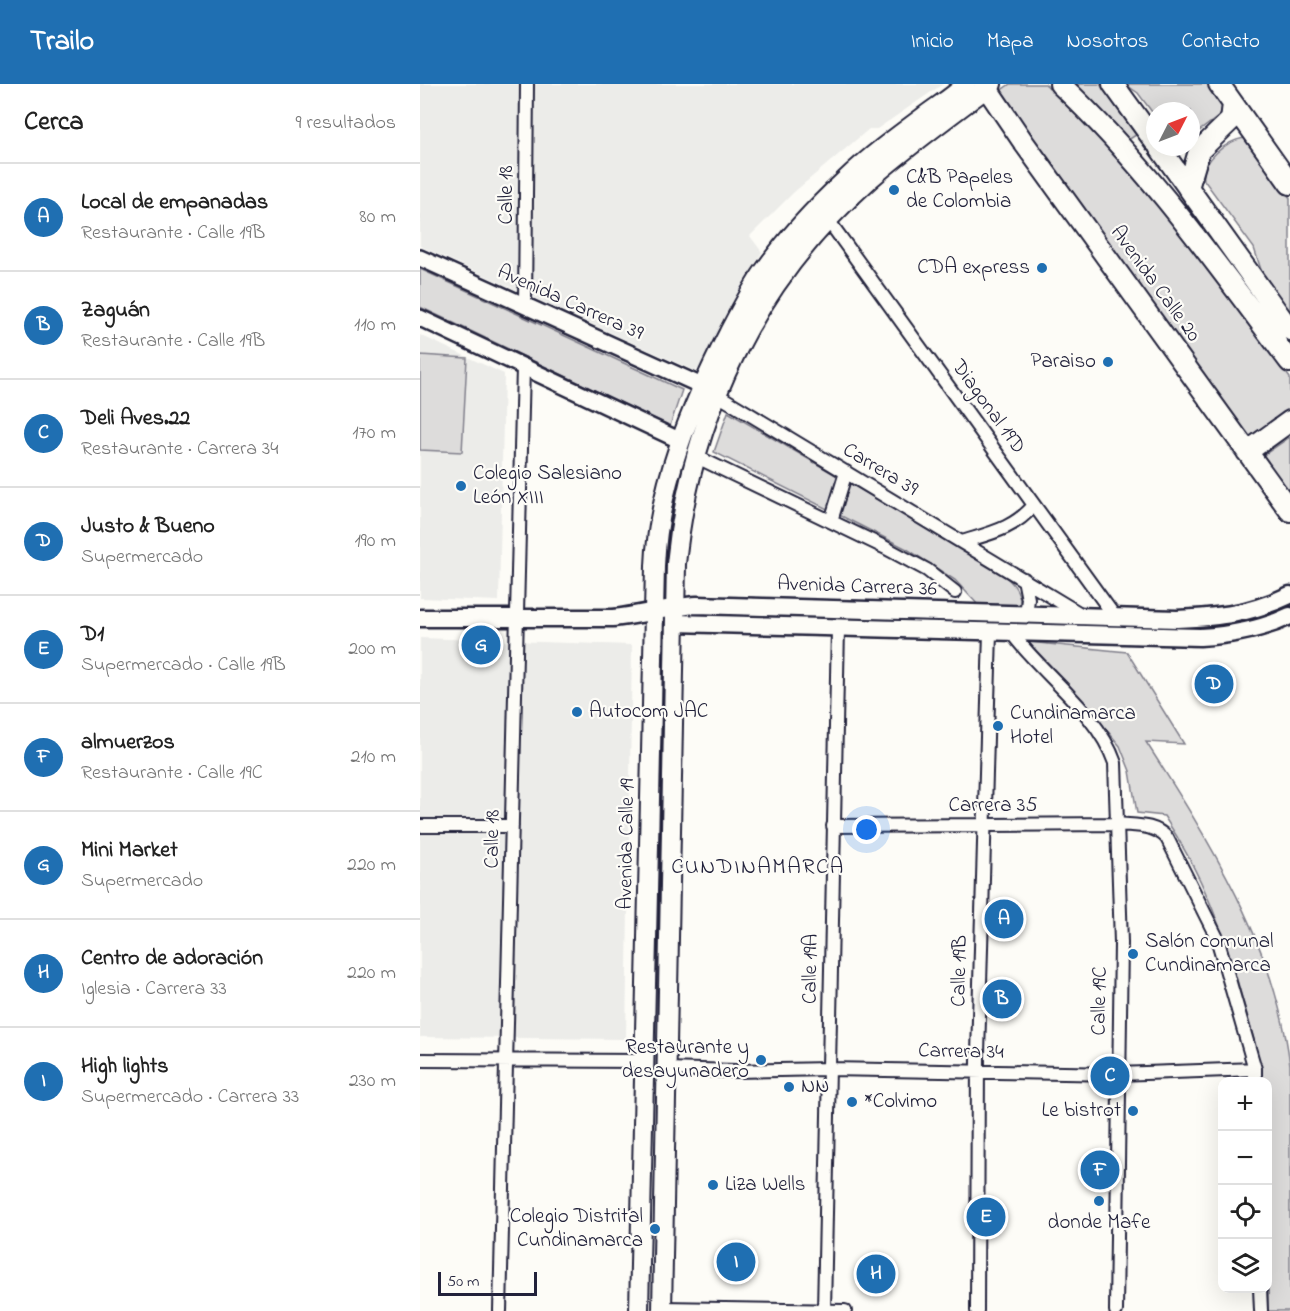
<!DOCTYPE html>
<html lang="es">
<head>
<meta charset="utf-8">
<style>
	:root { --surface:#fff; --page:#f6f6f6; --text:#222; --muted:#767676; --line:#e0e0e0; --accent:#1f6fb2 }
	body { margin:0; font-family:"Indie Flower",sans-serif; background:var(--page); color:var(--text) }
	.controls { position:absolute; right:18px; bottom:18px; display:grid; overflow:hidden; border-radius:12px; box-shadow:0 6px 24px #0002 }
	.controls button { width:54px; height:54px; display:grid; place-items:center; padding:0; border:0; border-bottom:2px solid var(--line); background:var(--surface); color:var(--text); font:30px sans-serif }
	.compass { position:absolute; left:726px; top:18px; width:54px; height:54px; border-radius:50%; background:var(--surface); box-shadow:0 6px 24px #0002; rotate:48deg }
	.scale { position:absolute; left:18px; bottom:15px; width:99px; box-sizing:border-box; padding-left:6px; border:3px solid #22223b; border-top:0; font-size:16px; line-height:21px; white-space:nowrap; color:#22223b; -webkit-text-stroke:4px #fdfcf7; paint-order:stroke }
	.you { position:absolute; left:447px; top:746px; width:21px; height:21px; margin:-15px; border:4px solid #fff; border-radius:50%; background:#1a73e8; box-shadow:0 0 0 9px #1a73e833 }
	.badge { display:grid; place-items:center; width:39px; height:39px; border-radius:50%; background:var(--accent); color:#fff; font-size:20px; font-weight:700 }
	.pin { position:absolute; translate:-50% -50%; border:3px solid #fff; box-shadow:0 2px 6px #0006 }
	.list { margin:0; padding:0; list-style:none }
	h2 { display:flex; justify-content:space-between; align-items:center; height:78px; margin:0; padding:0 24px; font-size:26px }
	h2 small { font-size:20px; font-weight:400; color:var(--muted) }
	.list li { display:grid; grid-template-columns:39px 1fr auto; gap:18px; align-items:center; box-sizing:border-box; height:108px; padding:0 24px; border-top:2px solid var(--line) }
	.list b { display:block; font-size:22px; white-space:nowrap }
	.list p { margin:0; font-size:20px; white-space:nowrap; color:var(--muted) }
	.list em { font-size:20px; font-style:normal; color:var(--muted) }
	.icon { flex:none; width:33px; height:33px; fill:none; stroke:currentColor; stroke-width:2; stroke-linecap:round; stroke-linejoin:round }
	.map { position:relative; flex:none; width:870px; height:1227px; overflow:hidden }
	header { display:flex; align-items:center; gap:36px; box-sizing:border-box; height:84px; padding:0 30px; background:var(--accent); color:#fff }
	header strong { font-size:28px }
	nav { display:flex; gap:33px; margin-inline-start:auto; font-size:21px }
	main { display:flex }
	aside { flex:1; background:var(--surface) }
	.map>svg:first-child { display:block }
	.built { fill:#ecece9 }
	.green { fill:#dddcdb; stroke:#807f8b; stroke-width:1.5 }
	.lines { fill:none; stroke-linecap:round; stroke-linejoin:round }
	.minor-casing { stroke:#22223b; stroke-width:16 }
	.tertiary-casing { stroke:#22223b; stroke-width:20 }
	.secondary-casing { stroke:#22223b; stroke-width:21 }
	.primary-casing { stroke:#22223b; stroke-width:22 }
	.trunk-casing { stroke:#22223b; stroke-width:24 }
	.minor { stroke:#fdfcf7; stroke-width:12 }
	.tertiary { stroke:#fdfcf7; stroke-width:15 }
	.secondary { stroke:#fdfcf7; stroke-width:16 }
	.primary { stroke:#fdfcf7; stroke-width:18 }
	.trunk { stroke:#fdfcf7; stroke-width:20 }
	.poi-dot { fill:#1f6fb2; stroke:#fdfcf7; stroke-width:2 }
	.labels { text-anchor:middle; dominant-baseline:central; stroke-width:4.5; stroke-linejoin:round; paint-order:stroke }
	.poi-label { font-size:21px; fill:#22223b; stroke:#fdfcf7; text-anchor:start }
	.street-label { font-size:21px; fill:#22223b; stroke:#fdfcf7 }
	.neighbourhood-label { font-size:22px; letter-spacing:1.5px; fill:#22223b; stroke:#fdfcf7 }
</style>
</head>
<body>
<header>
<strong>Trailo</strong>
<nav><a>Inicio</a><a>Mapa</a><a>Nosotros</a><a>Contacto</a></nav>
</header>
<main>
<aside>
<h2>Cerca<small>9 resultados</small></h2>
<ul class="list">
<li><span class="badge">A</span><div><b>Local de empanadas</b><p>Restaurante · Calle 19B</p></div><em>80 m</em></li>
<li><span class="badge">B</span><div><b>Zaguán</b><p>Restaurante · Calle 19B</p></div><em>110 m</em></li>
<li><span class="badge">C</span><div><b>Deli Aves.22</b><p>Restaurante · Carrera 34</p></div><em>170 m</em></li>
<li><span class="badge">D</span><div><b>Justo &amp; Bueno</b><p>Supermercado</p></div><em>190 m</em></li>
<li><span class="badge">E</span><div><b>D1</b><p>Supermercado · Calle 19B</p></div><em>200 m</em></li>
<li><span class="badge">F</span><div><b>almuerzos</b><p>Restaurante · Calle 19C</p></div><em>210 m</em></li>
<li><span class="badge">G</span><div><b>Mini Market</b><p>Supermercado</p></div><em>220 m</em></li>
<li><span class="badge">H</span><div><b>Centro de adoración</b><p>Iglesia · Carrera 33</p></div><em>220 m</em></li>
<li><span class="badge">I</span><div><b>High lights</b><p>Supermercado · Carrera 33</p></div><em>230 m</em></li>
</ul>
</aside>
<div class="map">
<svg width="870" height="1227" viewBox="0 0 870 1227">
	<rect width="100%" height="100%" fill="#fdfcf7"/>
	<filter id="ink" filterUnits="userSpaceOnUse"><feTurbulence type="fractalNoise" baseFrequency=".0167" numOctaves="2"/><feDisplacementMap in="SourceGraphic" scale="12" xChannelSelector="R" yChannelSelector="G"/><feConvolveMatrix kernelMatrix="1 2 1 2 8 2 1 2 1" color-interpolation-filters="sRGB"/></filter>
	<g filter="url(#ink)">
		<path class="built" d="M0,0h523l-66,45h-8l-75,63 -44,44 12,16 -31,54 -30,61 -6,4 -275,-125z
			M0,251l84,39 -5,227 -79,-3z
			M0,554l212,7 -6,394 -206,-2z"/>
		<path class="green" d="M590,0h35c96,84 169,193 245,294v32l-41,29 -253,-345z
			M654,0h26l36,51 -8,5z
			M705,0h83l16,25 -2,5 -31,23v-26h-36v5l-17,-23z
			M824,54l7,6 39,54v117l-25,-33 -11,-34 -50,-68c-3,-19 22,-39 40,-42z
			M0,185l262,121 -12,36 -250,-119z
			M0,271l47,3 -5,94 -42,-2z
			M308,328l270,158c13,11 24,20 22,38h-39l-26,-28 -48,-31 -193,-97z
			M870,353v60l-29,-40z
			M608,558l99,10 57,92 -38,-2c63,98 130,204 144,323 0,26 0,55 0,82 0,54 0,109 0,164h-22v-229l-6,-1c-3,-27 -11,-54 -19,-80 -18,-66 -41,-128 -79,-185l-27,-3 -7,-42 -10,-25 -49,-59z"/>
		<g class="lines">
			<g class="minor-casing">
				<path id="minor" d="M408,136l287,397
					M105,222l2,-222
					M296,310l366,221
					M275,372l189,91 43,23 28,22
					M411,437l15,-49
					M542,458c29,-9 52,-13 72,-37
					M604,495l4,20 -2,16
					M591,548c32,44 86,79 104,131l6,180 -5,368
					M0,742h92
					M413,742l285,-2c18,2 36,0 49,14l50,100 38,131v13
					M0,976l225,1
					M246,985l70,2 93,-2 289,5 137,-5
					M840,1204l1,23
					M242,1224l183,3
					M80,1227l23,-944
					M404,1227l14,-683
					M557,1227l1,-257 12,-422"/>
			</g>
			<g class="tertiary-casing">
				<path id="tertiary" d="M0,174l282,128
					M0,234l261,123"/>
			</g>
			<g class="secondary-casing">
				<path id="secondary" d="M0,534h193c28,-3 56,-11 84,-13l480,14c43,-2 73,-5 113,-24
					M255,539l525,14c32,-2 61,-7 90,-21"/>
			</g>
			<g class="primary-casing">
				<path id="primary" d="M219,1227l16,-745c3,-81 36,-160 73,-232 11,-21 22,-43 36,-63 23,-33 52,-64 81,-91 24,-23 51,-43 78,-63 14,-11 30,-20 43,-33
					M242,1227l14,-747c15,-151 80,-284 194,-385 39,-34 81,-64 122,-95"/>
			</g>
			<g class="trunk-casing">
				<path id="trunk" d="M564,0l40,59 266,368
					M640,0c89,84 157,181 230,278
					M693,0l42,58
					M799,0l71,100
					M739,63l131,183
					M768,104l11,-37 32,-31 2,-16
					M827,368l43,-31"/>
			</g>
			<use href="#minor" class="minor"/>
			<use href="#tertiary" class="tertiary"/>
			<use href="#secondary" class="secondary"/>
			<use href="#primary" class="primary"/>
			<use href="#trunk" class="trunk"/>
		</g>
	</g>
	<g class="poi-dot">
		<circle cx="474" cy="106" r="6"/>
		<circle cx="622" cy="184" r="6"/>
		<circle cx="688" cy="278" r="6"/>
		<circle cx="41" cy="402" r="6"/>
		<circle cx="157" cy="628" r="6"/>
		<circle cx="578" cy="642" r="6"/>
		<circle cx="713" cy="870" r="6"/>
		<circle cx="341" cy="976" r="6"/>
		<circle cx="369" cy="1003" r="6"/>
		<circle cx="432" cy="1018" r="6"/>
		<circle cx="713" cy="1027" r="6"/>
		<circle cx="293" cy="1101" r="6"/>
		<circle cx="679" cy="1117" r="6"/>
		<circle cx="235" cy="1145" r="6"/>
	</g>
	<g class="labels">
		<g class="poi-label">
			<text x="486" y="94">C&amp;B Papeles<tspan x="486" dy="24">de Colombia</tspan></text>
			<text x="610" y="184" text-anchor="end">CDA express</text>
			<text x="676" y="278" text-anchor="end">Paraiso</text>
			<text x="53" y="390">Colegio Salesiano<tspan x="53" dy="24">León XIII</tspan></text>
			<text x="169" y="628">Autocom JAC</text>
			<text x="590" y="630">Cundinamarca<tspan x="590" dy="24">Hotel</tspan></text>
			<text x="725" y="858">Salón comunal<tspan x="725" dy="24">Cundinamarca</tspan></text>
			<text x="329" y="964" text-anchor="end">Restaurante y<tspan x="329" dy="24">desayunadero</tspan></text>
			<text x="381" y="1003">NN</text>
			<text x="444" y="1018">*Colvimo</text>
			<text x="701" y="1027" text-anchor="end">Le bistrot</text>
			<text x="305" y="1101">Liza Wells</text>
			<text x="223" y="1133" text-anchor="end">Colegio Distrital<tspan x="223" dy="24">Cundinamarca</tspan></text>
			<text x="679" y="1139" text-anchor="middle">donde Mafe</text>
		</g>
		<g class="street-label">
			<text transform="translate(87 111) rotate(-90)">Calle 18</text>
			<text transform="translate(735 200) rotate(54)">Avenida Calle 20</text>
			<text transform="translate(150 219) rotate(24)">Avenida Carrera 39</text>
			<text transform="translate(568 323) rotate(54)">Diagonal 19D</text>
			<text transform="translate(460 386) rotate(31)">Carrera 39</text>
			<text transform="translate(437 503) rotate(2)">Avenida Carrera 36</text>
			<text x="573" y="722">Carrera 35</text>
			<text transform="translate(73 755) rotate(-89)">Calle 18</text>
			<text transform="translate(207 760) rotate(-89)">Avenida Calle 19</text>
			<text transform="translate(391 885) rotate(-89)">Calle 19A</text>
			<text transform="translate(540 887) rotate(-89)">Calle 19B</text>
			<text transform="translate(680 917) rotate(-89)">Calle 19C</text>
			<text transform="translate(541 968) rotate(1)">Carrera 34</text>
		</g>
		<g class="neighbourhood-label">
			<text x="338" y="784">CUNDINAMARCA</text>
		</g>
	</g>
</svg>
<div class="controls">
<button>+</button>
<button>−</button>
<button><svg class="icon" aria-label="locate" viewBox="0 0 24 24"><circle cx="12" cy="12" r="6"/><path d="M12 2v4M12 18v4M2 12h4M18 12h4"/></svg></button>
<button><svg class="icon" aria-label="layers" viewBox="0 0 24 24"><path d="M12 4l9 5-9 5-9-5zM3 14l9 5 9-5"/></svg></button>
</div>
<svg class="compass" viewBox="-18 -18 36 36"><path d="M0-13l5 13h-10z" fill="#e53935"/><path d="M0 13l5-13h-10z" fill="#767676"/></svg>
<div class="scale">50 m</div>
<div class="you"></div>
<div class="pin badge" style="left:584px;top:835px">A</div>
<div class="pin badge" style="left:582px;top:915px">B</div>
<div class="pin badge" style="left:690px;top:992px">C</div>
<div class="pin badge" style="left:794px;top:600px">D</div>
<div class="pin badge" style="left:566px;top:1133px">E</div>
<div class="pin badge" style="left:680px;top:1086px">F</div>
<div class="pin badge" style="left:61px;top:561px">G</div>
<div class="pin badge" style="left:456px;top:1190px">H</div>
<div class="pin badge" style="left:316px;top:1178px">I</div>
</div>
</main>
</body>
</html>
